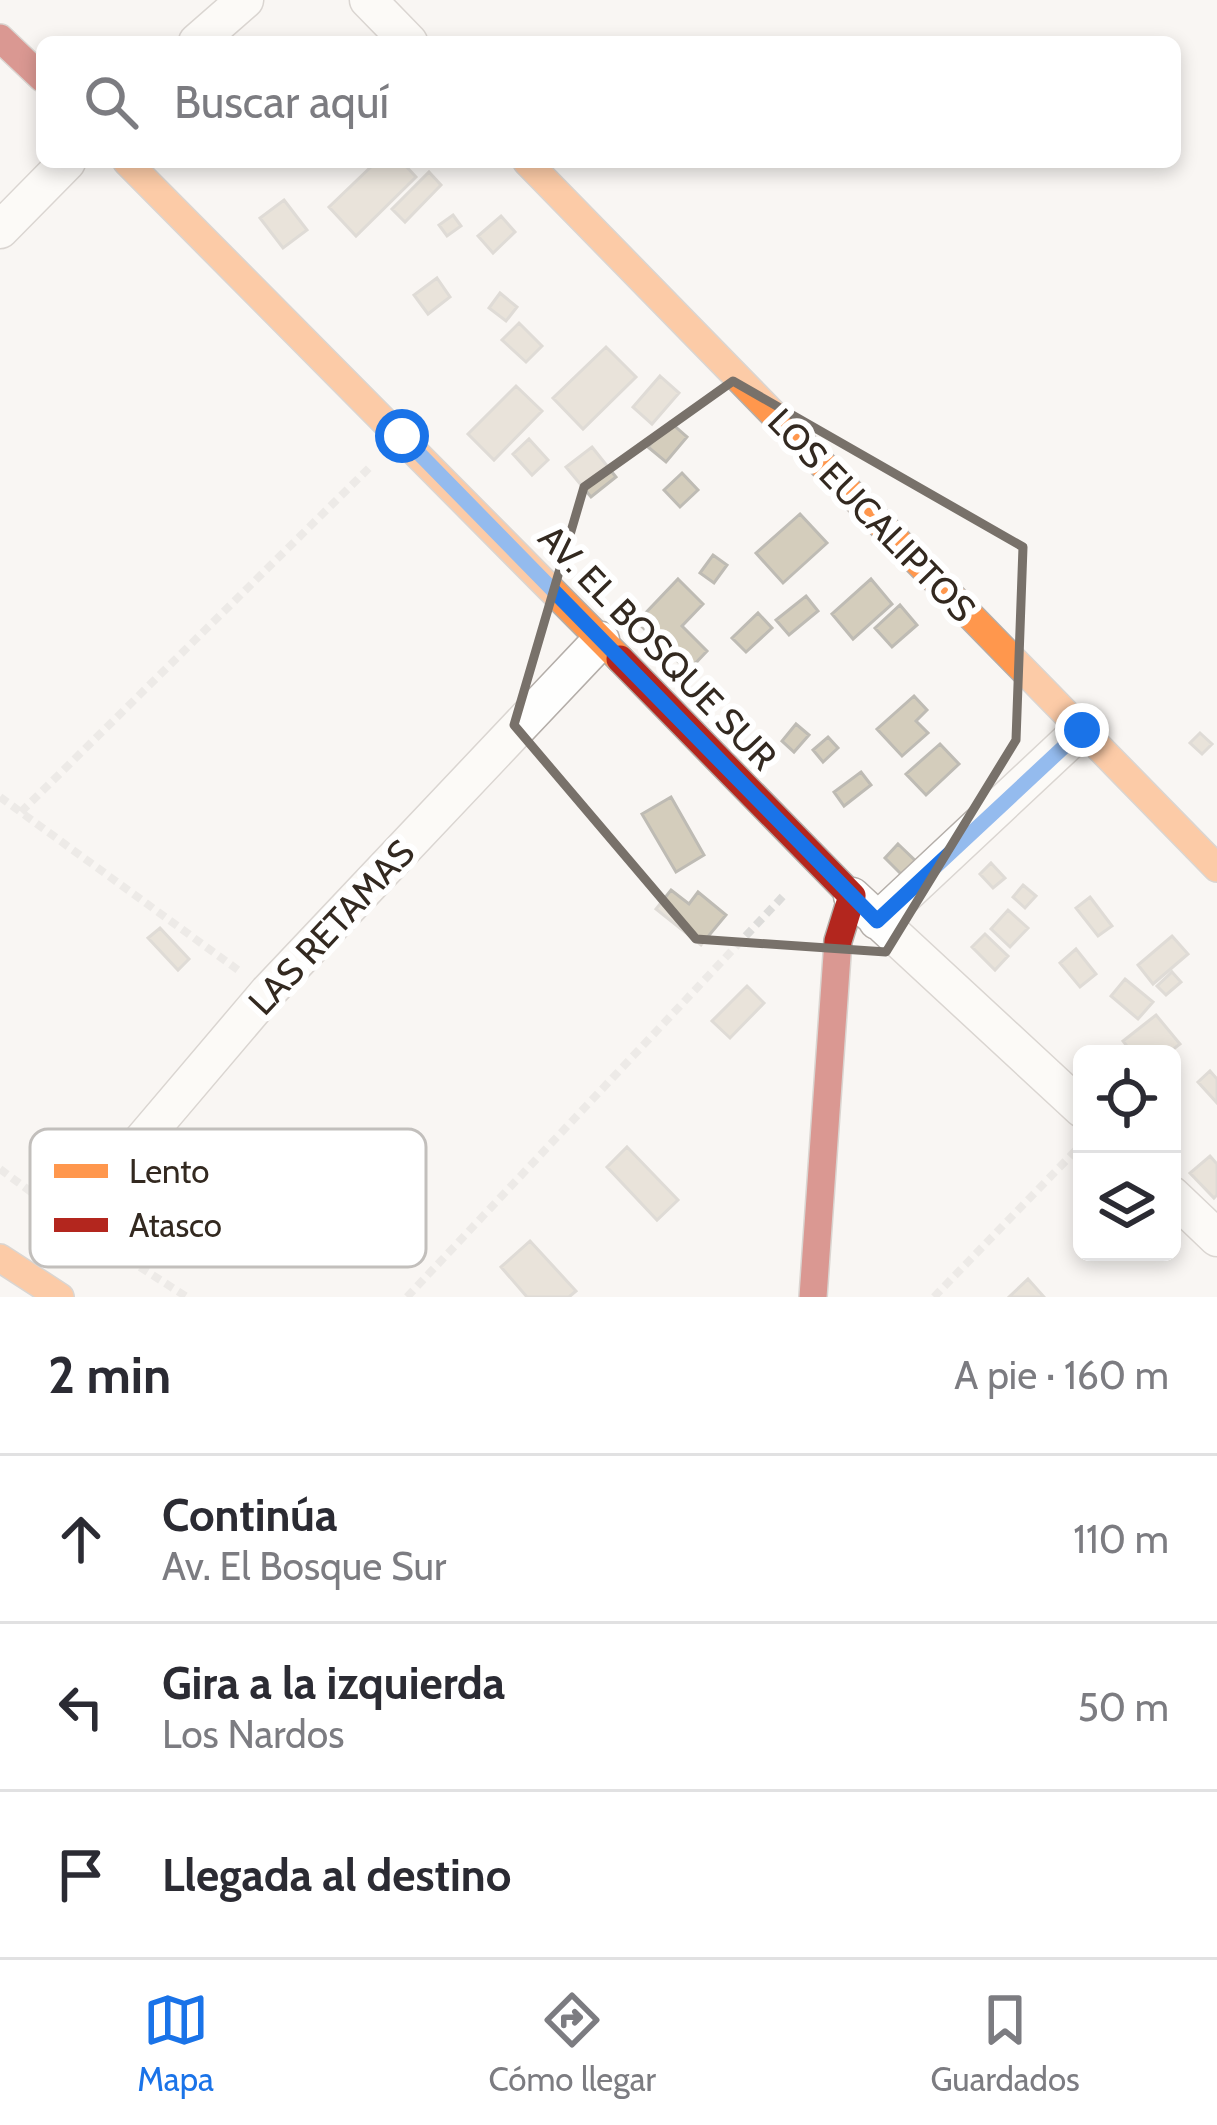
<!DOCTYPE html>
<html lang="es">
<head>
<meta charset="utf-8">
<style>
	:root { --surface:#fff; --page:#f2f2f3; --text:#2b2b33; --muted:#7c7c81; --line:#e1e1e2; --accent:#1a73e8 }
	body { margin:0; font-family:Cabin,sans-serif; background:var(--page); color:var(--text) }
	.controls { position:absolute; right:36px; bottom:36px; display:grid; overflow:hidden; border-radius:18px; box-shadow:0 6px 18px #0003 }
	.controls button { width:108px; height:108px; display:grid; place-items:center; padding:0; border:0; border-bottom:3px solid var(--line); background:var(--surface); color:var(--text); font:60px sans-serif }
	.stop { position:absolute; width:36px; height:36px; margin:-27px; border:9px solid #1a73e8; border-radius:50%; background:#fff }
	.stop.end { background:#1a73e8; border-color:#fff; box-shadow:0 3px 12px #0008 }
	.list { margin:0; padding:0; list-style:none }
	h2 { display:flex; justify-content:space-between; align-items:center; height:156px; margin:0; padding:0 48px; font-size:51px }
	h2 small { font-size:39px; font-weight:400; color:var(--muted) }
	.list li { display:grid; grid-template-columns:78px 1fr auto; gap:36px; align-items:center; box-sizing:border-box; height:168px; padding:0 48px; border-top:3px solid var(--line) }
	.list b { display:block; font-size:45px; white-space:nowrap }
	.list p { margin:0; font-size:39px; white-space:nowrap; color:var(--muted) }
	.list em { font-size:39px; font-style:normal; color:var(--muted) }
	.icon { flex:none; width:66px; height:66px; fill:none; stroke:currentColor; stroke-width:2; stroke-linecap:round; stroke-linejoin:round }
	.map { position:relative; flex:none; width:1217px; height:1297px; overflow:hidden }
	.search { position:absolute; background:var(--surface); box-shadow:0 6px 18px #0003; left:36px; right:36px; top:36px; height:132px; display:flex; align-items:center; gap:30px; box-sizing:border-box; padding:0 42px; border-radius:18px; color:var(--muted); font-size:45px }
	.sheet { height:660px; background:var(--surface) }
	nav { display:flex; justify-content:space-around; align-items:center; box-sizing:border-box; height:168px; border-top:3px solid var(--line); background:var(--surface); font-size:33px; color:var(--muted) }
	nav a { display:grid; justify-items:center; gap:6px }
	nav .on { color:var(--accent) }
	.map>svg:first-child { display:block }
	.building { fill:#d4cdbc; stroke:#bebbb4; stroke-width:3 }
	.lines { fill:none; stroke-linecap:round; stroke-linejoin:round }
	.street-casing { stroke:#b4aea9; stroke-width:39 }
	.slow-casing { stroke:#b4aea9; stroke-width:30 }
	.jam-casing { stroke:#b4aea9; stroke-width:30 }
	.path { stroke:#dddcda; stroke-width:8; stroke-dasharray:9 6; stroke-linecap:butt }
	.street { stroke:#fefefd; stroke-width:36 }
	.slow { stroke:#ff974d; stroke-width:27 }
	.jam { stroke:#b3261e; stroke-width:27 }
	.route { stroke:#1a73e8; stroke-width:15 }
	.marked { fill:none; stroke:#78716a; stroke-width:9; stroke-linejoin:round }
	.labels { text-anchor:middle; dominant-baseline:central; stroke-width:12; stroke-linejoin:round; paint-order:stroke }
	.street-label { font-size:36px; fill:#332920; stroke:#fff }
	.key { fill:#fff; stroke:#c2bfbc; stroke-width:3 }
	.key-label { font-size:33px; fill:#332920 }
</style>
</head>
<body>
<div class="map">
<svg width="1217" height="1297" viewBox="0 0 1217 1297">
	<rect width="100%" height="100%" fill="#f9f6f3"/>
	<path class="building" d="M376,162h26l14,15 -60,59 -27,-29z
		M429,172l12,13 -36,37 -13,-13z
		M284,200l23,30 -24,18 -23,-30z
		M453,215l8,11 -14,10 -8,-11z
		M501,216l14,16 -22,21 -15,-17z
		M437,278l13,19 -22,17 -14,-19z
		M500,293l17,14 -11,14 -17,-13z
		M519,323l23,23 -16,16 -24,-22z
		M606,347l30,30 -53,52 -30,-31z
		M660,376l19,17 -27,31 -19,-17z
		M516,386l26,25 -48,49 -26,-26z
		M670,422l17,15 -21,25 -18,-15z
		M529,439l19,21 -16,15 -19,-21z
		M592,447l24,30 -25,20 -25,-30z
		M682,473l16,17 -18,17 -16,-17z
		M800,514l27,29 -44,40 -27,-30z
		M713,555l14,10 -13,18 -14,-10z
		M678,579l25,25 -21,22 25,25 -19,20 -51,-49z
		M871,579l21,25 -39,35 -21,-25z
		M806,596l12,15 -29,24 -13,-15z
		M900,605l17,20 -25,22 -17,-19z
		M758,613l14,15 -26,24 -14,-14z
		M914,696l13,14 -11,11 12,12 -26,23 -25,-27z
		M796,724l13,11 -15,17 -12,-11z
		M1200,733l12,11 -10,10 -12,-11z
		M828,737l10,11 -15,14 -10,-12z
		M940,744l19,20 -33,31 -20,-21z
		M861,772l10,13 -27,21 -10,-14z
		M671,797l33,58 -28,17 -34,-58z
		M898,844l23,22 -14,14 -22,-22z
		M991,863l14,15 -12,10 -13,-14z
		M1023,885l13,11 -11,12 -12,-11z
		M671,890l18,14 9,-12 28,23 -25,30 -45,-36z
		M1090,897l22,29 -14,10 -22,-28z
		M1008,910l20,18 -18,19 -19,-18z
		M160,928l29,31 -11,11 -30,-32z
		M985,934l23,22 -13,14 -23,-23z
		M1172,936l16,18 -35,30 -15,-19z
		M1076,949l20,25 -16,13 -20,-24z
		M1172,972l9,10 -15,13 -9,-9z
		M1125,979l28,23 -15,17 -27,-23z
		M747,986l17,17 -34,35 -18,-17z
		M1156,1015l24,29 -13,10h-34l-10,-13z
		M1210,1071l7,8v24l-19,-21z
		M627,1147l51,53 -21,20 -50,-53z
		M1210,1156l7,8v31l-3,3 -24,-25z
		M530,1241l46,50 -7,6h-42l-26,-30z
		M1028,1279l16,18h-35z"/>
	<g class="lines">
		<g class="street-casing">
			<path id="street" d="M368,0l41,42
				M197,42l48,-42
				M0,230l67,-68
				M852,896l230,213
				M877,921l204,-191
				M1172,1195l45,43
				M72,1223l196,-231 333,-352"/>
		</g>
		<g class="slow-casing">
			<path id="slow" d="M127,162l493,497
				M527,162l690,706
				M0,1258l60,39"/>
		</g>
		<g class="jam-casing">
			<path id="jam" d="M0,38l42,40
				M620,659l232,237 -14,45 -25,356"/>
		</g>
		<path class="path" d="M0,797l238,173
			M21,812l349,-345
			M0,1169l46,34
			M102,1243l85,54
			M407,1297l379,-404
			M934,1297l148,-153"/>
		<use href="#street" class="street"/>
		<use href="#slow" class="slow"/>
		<use href="#jam" class="jam"/>
	</g>
	<g class="lines">
		<path class="route" d="M402,436l475,485 205,-191"/>
	</g>
	<path d="M0 0H1217V1297H0ZM733,381l290,166 -7,193 -130,212 -190,-13 -182,-214 70,-238z" fill="#f9f6f3" fill-opacity=".55" fill-rule="evenodd"/>
	<path class="marked" d="M733,381l290,166 -7,193 -130,212 -190,-13 -182,-214 70,-238z"/>
	<g class="labels">
		<g class="street-label">
			<text transform="translate(872 515) rotate(46)">LOS EUCALIPTOS</text>
			<text transform="translate(658 647) rotate(46)">AV. EL BOSQUE SUR</text>
			<text transform="translate(331 927) rotate(-47)">LAS RETAMAS</text>
		</g>
	</g>
	<rect x="30" y="1129" width="396" height="138" rx="18" class="key"/>
	<rect x="54" y="1164" width="54" height="14" fill="#ff974d"/>
	<rect x="54" y="1218" width="54" height="14" fill="#b3261e"/>
	<g class="key-label">
		<text x="129" y="1183">Lento</text>
		<text x="129" y="1237">Atasco</text>
	</g>
</svg>
<div class="controls">
<button><svg class="icon" aria-label="locate" viewBox="0 0 24 24"><circle cx="12" cy="12" r="6"/><path d="M12 2v4M12 18v4M2 12h4M18 12h4"/></svg></button>
<button><svg class="icon" aria-label="layers" viewBox="0 0 24 24"><path d="M12 4l9 5-9 5-9-5zM3 14l9 5 9-5"/></svg></button>
</div>
<div class="stop" style="left:402px;top:436px"></div>
<div class="stop end" style="left:1082px;top:730px"></div>
<div class="search"><svg class="icon" aria-label="search" viewBox="0 0 24 24"><circle cx="10" cy="10" r="6"/><path d="M15 15l6 6"/></svg>Buscar aquí</div>
</div>
<section class="sheet">
<h2>2 min<small>A pie · 160 m</small></h2>
<ul class="list">
<li><svg class="icon" aria-label="ahead" viewBox="0 0 24 24"><path d="M12 20V5M6 11l6-6 6 6"/></svg><div><b>Continúa</b><p>Av. El Bosque Sur</p></div><em>110 m</em></li>
<li><svg class="icon" aria-label="left" viewBox="0 0 24 24"><path d="M17 20v-9H6M10 6l-5 5 5 5"/></svg><div><b>Gira a la izquierda</b><p>Los Nardos</p></div><em>50 m</em></li>
<li><svg class="icon" aria-label="arrive" viewBox="0 0 24 24"><path d="M6 21V4h12l-3 4 3 4H6"/></svg><div><b>Llegada al destino</b></div></li>
</ul>
</section>
<nav>
<a class="on"><svg class="icon" aria-label="map" viewBox="0 0 24 24"><path d="M3 6l6-2 6 2 6-2v14l-6 2-6-2-6 2zM9 4v14M15 6v14"/></svg>Mapa</a>
<a><svg class="icon" aria-label="directions" viewBox="0 0 24 24"><path d="M12 3l9 9-9 9-9-9zM9 14v-3h6M13 9l2 2-2 2"/></svg>Cómo llegar</a>
<a><svg class="icon" aria-label="saved" viewBox="0 0 24 24"><path d="M7 4h10v16l-5-4-5 4z"/></svg>Guardados</a>
</nav>
</body>
</html>
